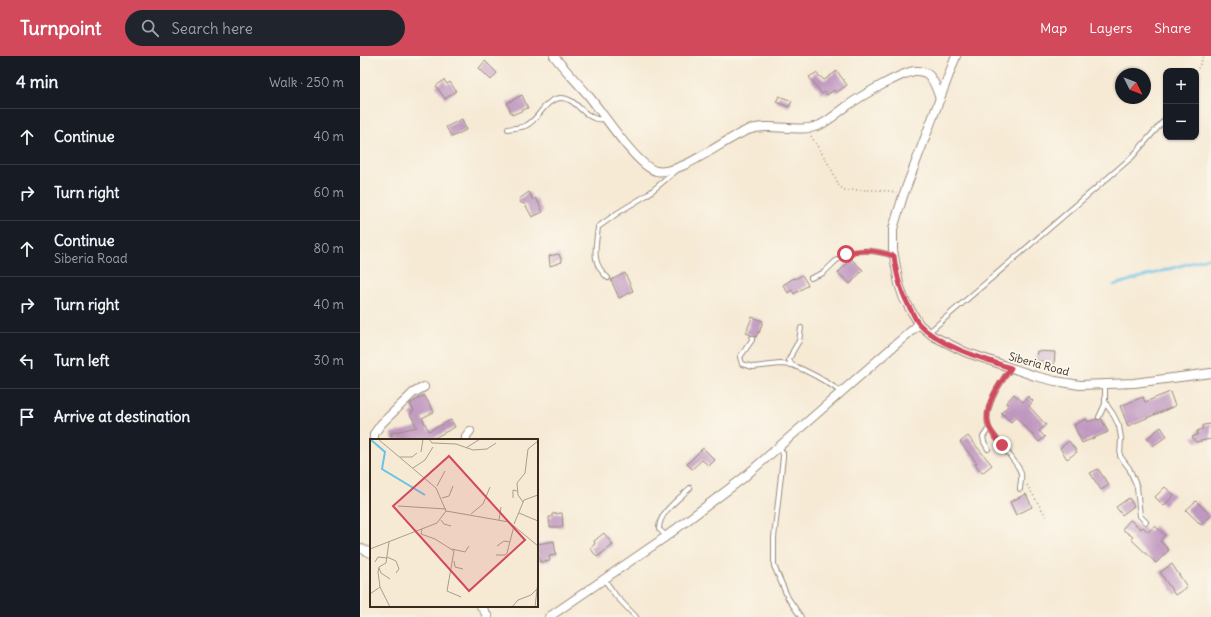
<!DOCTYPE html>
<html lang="en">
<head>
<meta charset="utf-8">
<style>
	:root { --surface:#171b24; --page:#20242c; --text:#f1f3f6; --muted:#9ea1a6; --line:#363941; --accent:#d1495b }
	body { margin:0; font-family:Delius,sans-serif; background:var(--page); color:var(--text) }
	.controls { position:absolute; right:12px; top:12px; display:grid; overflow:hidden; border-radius:8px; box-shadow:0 1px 3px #0004 }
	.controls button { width:36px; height:36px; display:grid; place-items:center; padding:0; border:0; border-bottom:1px solid var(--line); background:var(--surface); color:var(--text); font:20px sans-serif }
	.compass { position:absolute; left:755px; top:12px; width:36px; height:36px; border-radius:50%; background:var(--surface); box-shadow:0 1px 3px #0004; rotate:132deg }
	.stop { position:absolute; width:12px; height:12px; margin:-9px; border:3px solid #d1495b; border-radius:50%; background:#fff }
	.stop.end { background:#d1495b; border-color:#fff; box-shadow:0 1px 4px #0008 }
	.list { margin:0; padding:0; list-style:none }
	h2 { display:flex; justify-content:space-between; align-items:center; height:52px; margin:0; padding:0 16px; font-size:17px }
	h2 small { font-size:13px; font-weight:400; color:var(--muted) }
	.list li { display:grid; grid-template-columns:26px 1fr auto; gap:12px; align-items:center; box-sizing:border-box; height:56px; padding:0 16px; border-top:1px solid var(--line) }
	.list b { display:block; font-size:15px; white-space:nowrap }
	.list p { margin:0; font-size:13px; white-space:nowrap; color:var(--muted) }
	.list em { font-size:13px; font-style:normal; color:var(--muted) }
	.icon { flex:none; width:22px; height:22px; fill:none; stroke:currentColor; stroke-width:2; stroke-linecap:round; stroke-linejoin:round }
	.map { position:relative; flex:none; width:851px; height:561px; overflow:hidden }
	header { display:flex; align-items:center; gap:24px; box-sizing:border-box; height:56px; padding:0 20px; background:var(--accent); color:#fff }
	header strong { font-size:19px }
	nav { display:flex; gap:22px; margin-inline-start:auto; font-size:14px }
	.search { width:280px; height:36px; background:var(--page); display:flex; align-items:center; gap:10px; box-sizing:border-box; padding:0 14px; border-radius:22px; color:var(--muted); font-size:15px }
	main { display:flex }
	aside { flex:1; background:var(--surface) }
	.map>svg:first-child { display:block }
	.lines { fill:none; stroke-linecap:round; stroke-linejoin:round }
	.stream { stroke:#69c3e7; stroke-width:2.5 }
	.building { fill:#bf98c0 }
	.lane-casing { stroke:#988a7a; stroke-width:6 }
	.street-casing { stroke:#988a7a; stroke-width:10 }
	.path { stroke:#988a7a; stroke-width:1.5; stroke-dasharray:1 3; stroke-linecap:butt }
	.lane { stroke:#fff; stroke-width:4 }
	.street { stroke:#fff; stroke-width:8 }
	.route { stroke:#d1495b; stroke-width:5 }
	.labels { text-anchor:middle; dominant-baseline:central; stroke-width:4; stroke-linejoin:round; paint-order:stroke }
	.street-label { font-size:11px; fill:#3b2a1e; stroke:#fbf7ec }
	.inset-river { fill:none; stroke:#69c3e7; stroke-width:2 }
	.inset-road { fill:none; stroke:#ab9d8c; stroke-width:1 }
	.view { fill:#d1495b; fill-opacity:0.15; stroke:#d1495b; stroke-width:2 }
	.inset-edge { fill:none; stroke:#3b2a1e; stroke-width:2 }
</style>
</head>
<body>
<header>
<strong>Turnpoint</strong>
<div class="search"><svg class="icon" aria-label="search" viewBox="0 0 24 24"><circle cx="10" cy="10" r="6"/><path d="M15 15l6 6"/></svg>Search here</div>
<nav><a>Map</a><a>Layers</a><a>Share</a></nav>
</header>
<main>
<aside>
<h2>4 min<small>Walk · 250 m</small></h2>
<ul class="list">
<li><svg class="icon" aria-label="ahead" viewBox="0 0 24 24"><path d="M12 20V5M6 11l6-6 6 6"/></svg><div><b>Continue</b></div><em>40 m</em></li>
<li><svg class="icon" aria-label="right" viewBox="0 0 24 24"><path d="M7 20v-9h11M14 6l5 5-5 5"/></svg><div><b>Turn right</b></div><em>60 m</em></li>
<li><svg class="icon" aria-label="ahead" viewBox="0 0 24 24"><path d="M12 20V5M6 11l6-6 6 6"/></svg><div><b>Continue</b><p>Siberia Road</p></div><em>80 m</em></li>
<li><svg class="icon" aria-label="right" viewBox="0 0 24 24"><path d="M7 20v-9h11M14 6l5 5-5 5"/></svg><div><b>Turn right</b></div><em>40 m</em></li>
<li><svg class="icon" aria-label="left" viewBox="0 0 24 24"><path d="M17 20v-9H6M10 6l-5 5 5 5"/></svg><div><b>Turn left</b></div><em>30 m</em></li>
<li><svg class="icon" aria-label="arrive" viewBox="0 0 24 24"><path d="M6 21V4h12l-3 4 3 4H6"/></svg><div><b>Arrive at destination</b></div></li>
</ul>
</aside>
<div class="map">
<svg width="851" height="561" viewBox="0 0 851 561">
	<rect width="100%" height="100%" fill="#fbf7ec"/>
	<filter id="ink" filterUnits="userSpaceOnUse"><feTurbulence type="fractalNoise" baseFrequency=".025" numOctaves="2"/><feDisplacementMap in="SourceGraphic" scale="8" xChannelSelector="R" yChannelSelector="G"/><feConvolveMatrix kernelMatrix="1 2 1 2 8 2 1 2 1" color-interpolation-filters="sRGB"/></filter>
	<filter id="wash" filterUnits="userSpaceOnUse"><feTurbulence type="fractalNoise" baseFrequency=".012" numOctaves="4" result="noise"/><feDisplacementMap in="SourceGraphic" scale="16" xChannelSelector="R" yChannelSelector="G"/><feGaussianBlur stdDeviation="0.9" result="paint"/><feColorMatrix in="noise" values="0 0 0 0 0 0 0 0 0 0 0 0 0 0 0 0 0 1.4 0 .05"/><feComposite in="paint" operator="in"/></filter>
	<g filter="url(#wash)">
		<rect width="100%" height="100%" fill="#f6ead5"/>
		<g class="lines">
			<path class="stream" d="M754,229l97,-28"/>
		</g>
		<g id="blocks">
			<path class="building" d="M125,5l12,12 -6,7 -12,-12z
				M477,15l10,14 -11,8 -2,-3 -7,5 -2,-3 -3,2 -13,-17 7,-4 8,7z
				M84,24l3,4 3,-2 6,9 -11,8 -9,-13z
				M162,39l6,13 -16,7 -5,-12z
				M419,40l13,5 -3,6 -13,-5z
				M102,63l4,11 -14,7 -6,-10z
				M169,136l4,8 3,-2 7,14 -11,5 -7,-13 -4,-1 -2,-4z
				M199,198l3,8 -12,4 -1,-10z
				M491,203l12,11 -13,14 -12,-11z
				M265,217l8,18 -14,7 -8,-18z
				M442,219l6,10 -14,9 -2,-4 -4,3 -5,-8 11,-7 1,1z
				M392,261l11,4 -4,12 -1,-1 -2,5 -10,-4z
				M677,295l18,1 -1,14h-10v-5h-8z
				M810,336l5,14 -47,20 -8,-20 23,-9 2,5z
				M654,338l9,8 5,-6 5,5 -4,5 17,19 -7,6 6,6 -6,5 -23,-25 -5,5 -10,-9 8,-8 -3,-2z
				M64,339l10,17 -12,6 7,13 22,-11 4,7 -25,13h-37l-2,-7 26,-6 -7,-13 4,-3 -4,-7z
				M726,363l2,3 8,-3 3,1 3,-1 6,13 -26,11 -8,-18z
				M851,368v15l-15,3 -4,-5 5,-2v-4l5,-2 1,-4z
				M801,371l6,9 -14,10 -6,-8z
				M608,380l24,29 -10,8 -7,-9 2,-1 -17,-21z
				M709,385l8,11 -10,7 -7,-11z
				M343,392l12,12 -6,6 -7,-6 -10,9 -5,-5z
				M738,413l11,16 -8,5 -11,-17z
				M805,431l9,8 -10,11 -9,-9z
				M666,438l6,13 -16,8 -6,-13z
				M769,442l5,8 -12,9 -6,-8z
				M836,445l15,15 -10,9 -15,-15z
				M202,457l1,14h-13l-1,-10h3v-3z
				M770,464l11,9 2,-2 5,5 7,-6 10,9 -5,6 9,9 -13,13 -25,-24 2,-2 -11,-8z
				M244,477l9,12 -16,12 -7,-9 5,-4 -1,-3z
				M194,485l2,14 -7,1 1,5 -10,1 -2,-9h-1v-8l1,-1z
				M812,508l15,23 -12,8 -15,-23z"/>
		</g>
	</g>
	<g filter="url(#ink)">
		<use href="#blocks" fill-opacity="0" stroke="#988a7a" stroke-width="1"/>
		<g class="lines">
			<g class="lane-casing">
				<path id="lane" d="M148,73c6,-1 14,-1 19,-4 13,-7 17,-25 33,-27 15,-1 21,16 34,20 3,2 9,1 12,1
					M248,222c-18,-16 -12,-30 -10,-51l21,-15 28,-17 29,-24
					M451,222c4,-2 8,-3 12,-5 5,-4 9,-9 14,-13 18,-13 37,-10 57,-4
					M441,272l-2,13 -6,10 -4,9 3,5c18,7 34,16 49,27
					M569,276l203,-175 34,-39
					M392,282v2l-12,17 2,7 11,3 27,-3 12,1
					M651,312c-11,15 -29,40 -22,60 4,8 14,17 19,25 4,6 12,14 13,21 1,4 -1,11 -1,15
					M745,345l3,6 5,7 6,12 2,12 -1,18 9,12 8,19 3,29 6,6
					M739,361l6,-13v-19
					M419,391l4,6v4l-9,81v28l14,32 13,19
					M628,393l-4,-7 -1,-5 6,-9
					M306,480l-7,-7c0,-17 20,-30 31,-41
					M244,523l12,17 20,21"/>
			</g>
			<g class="street-casing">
				<path id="street" d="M194,0c11,14 23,26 34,39 14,17 49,71 68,76 24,5 68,-32 92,-41 23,-8 51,4 72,-5 10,-5 19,-13 27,-19 14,-10 52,-32 67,-35 3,-1 9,1 12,2 8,5 11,17 14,26
					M596,0l-53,140 -10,33v21l6,34 5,15 15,25 14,12 32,16 70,24 20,5 25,4 54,-2 77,-10
					M14,384v-6l7,-10 32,-31 11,-6
					M106,384v-4l4,-5
					M0,492l11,5
					M121,550l7,11
					M189,561l115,-79 78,-59 177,-155"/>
			</g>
			<path class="path" d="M836,16l8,-16
				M451,80l20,32 8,18 5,4h27l20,1 5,2
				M667,429l20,33"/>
			<use href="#lane" class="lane"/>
			<use href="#street" class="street"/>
		</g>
	</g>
	<g class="lines" filter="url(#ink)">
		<path class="route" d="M486,198c16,-6 32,-3 48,2 3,22 7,37 18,56 2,4 4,9 8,13 19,21 64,34 91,43 -11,15 -29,39 -22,59 3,7 9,13 13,18"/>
	</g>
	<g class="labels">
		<g class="street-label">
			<text transform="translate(679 308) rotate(15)">Siberia Road</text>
		</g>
	</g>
	<g transform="translate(10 383)">
		<rect width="168" height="168" fill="#f6ead5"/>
		<path class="inset-river" d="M0,0l15,13 -3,17 43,26"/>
		<path class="inset-road" d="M8,0l58,49 10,23M59,0l3,4 24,1 17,6 14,-1 9,-6M96,9l14,-9M51,13l2,-13M30,18h12l5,-4M43,29l12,-8 8,-13M67,47l8,-15M72,59l7,-2 4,-10M143,59v-8l4,1M153,63l-5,-7 -1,-12 8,-10 3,-24 10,-8M28,67l48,3M76,72l63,11 29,24M149,74l19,8M101,75l12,-10 7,-17M71,81l3,4 7,2M129,81l2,-13M144,85l10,-24 14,-5M52,90l-1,5 14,5 19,12 -7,40 14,6M19,103l-3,21 -7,4 -1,5 2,15 10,20M127,107l7,-5 6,1M0,110l67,-26 9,-12M82,110l13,3 4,-6M126,116h9l2,-2 7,-27M17,118l9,4 3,8 -3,4M84,122l1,6 8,2M5,123l3,-5 9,1M9,129l2,5 9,6M0,155l10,-7M142,168l6,-7 13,-5 6,-6M165,168l3,-26"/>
		<path class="view" d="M79,17l76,84 -56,51 -76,-85z"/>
		<rect width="168" height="168" class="inset-edge"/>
	</g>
</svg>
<div class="controls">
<button>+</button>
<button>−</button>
</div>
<svg class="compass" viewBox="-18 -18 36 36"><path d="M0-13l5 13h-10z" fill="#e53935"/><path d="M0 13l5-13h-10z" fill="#9ea1a6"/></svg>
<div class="stop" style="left:486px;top:198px"></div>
<div class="stop end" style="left:642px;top:389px"></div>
</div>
</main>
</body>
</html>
